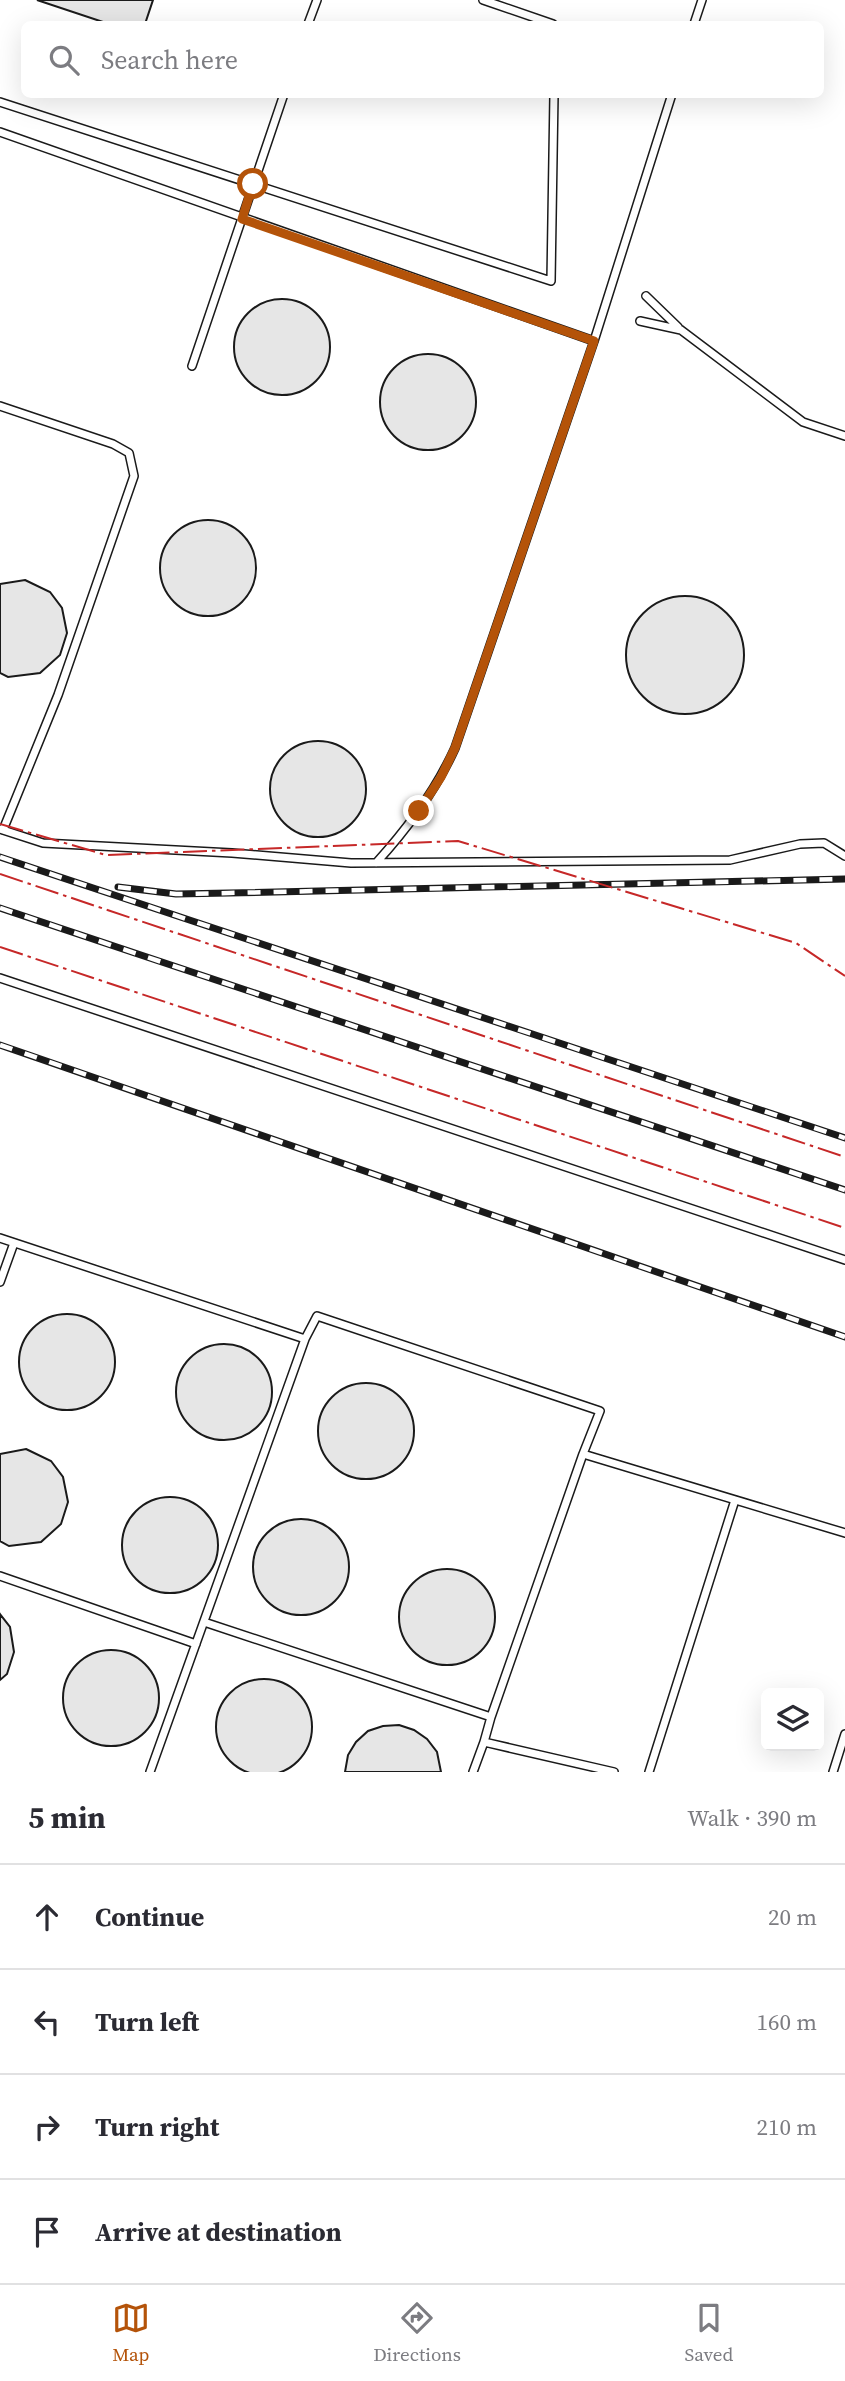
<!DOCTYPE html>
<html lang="en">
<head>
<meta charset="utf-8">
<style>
	:root { --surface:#fff; --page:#f2f2f3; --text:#2b2b33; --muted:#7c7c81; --line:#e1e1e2; --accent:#b45309 }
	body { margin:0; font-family:"Source Serif 4",serif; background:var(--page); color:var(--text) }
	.controls { position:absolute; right:21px; bottom:21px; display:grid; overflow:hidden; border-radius:10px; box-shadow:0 7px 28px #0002 }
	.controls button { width:63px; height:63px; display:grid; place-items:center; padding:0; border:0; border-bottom:2px solid var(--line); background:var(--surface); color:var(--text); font:35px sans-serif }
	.stop { position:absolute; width:21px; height:21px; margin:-16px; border:5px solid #b45309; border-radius:50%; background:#fff }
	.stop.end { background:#b45309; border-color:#fff; box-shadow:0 2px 7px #0008 }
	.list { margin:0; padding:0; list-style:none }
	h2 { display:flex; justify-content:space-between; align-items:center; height:91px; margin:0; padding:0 28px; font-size:30px }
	h2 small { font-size:23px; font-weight:400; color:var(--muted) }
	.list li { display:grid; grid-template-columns:46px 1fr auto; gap:21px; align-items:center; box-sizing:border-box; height:105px; padding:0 28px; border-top:2px solid var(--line) }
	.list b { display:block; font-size:26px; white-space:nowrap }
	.list em { font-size:23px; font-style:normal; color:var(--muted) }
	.icon { flex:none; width:38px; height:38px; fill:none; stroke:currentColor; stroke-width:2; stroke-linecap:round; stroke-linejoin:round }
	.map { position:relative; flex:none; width:845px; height:1772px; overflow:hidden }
	.search { position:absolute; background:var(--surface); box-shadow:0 7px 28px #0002; left:21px; right:21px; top:21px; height:77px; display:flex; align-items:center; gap:18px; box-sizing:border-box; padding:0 24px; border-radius:10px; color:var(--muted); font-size:26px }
	.sheet { height:511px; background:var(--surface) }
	nav { display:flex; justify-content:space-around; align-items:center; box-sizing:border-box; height:98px; border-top:2px solid var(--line); background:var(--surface); font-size:19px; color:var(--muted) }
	nav a { display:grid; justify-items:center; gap:4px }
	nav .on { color:var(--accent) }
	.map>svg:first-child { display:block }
	.building { fill:#e6e6e6; stroke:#1a1a1a; stroke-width:2 }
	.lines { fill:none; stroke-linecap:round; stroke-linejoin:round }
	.lane-casing { stroke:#1a1a1a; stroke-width:10 }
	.lane { stroke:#fff; stroke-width:7 }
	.rail-casing { stroke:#1a1a1a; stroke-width:7 }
	.rail { stroke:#fff; stroke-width:4.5; stroke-dasharray:13; stroke-linecap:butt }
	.power { stroke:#c62828; stroke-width:2; stroke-dasharray:24 5 3.5 5; stroke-linecap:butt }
	.route { stroke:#b45309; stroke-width:9 }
</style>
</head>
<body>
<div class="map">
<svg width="845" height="1772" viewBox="0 0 845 1772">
	<rect width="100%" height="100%" fill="#fff"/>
	<path class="building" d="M37,0h116l-8,24h-36z
		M234 347a48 48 0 1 1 96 0a48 48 0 1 1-96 0Z
		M380 402a48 48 0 1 1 96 0a48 48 0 1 1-96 0Z
		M160 568a48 48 0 1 1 96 0a48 48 0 1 1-96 0Z
		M25,580l25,12 12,16 5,25 -7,22 -20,18 -32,4 -8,-4v-89z
		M626 655a59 59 0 1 1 118 0a59 59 0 1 1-118 0Z
		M270 789a48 48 0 1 1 96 0a48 48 0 1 1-96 0Z
		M19 1362a48 48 0 1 1 96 0a48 48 0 1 1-96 0Z
		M176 1392a48 48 0 1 1 96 0a48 48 0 1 1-96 0Z
		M318 1431a48 48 0 1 1 96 0a48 48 0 1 1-96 0Z
		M26,1449l25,12 12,16 5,25 -7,22 -20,18 -32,4 -9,-5v-87z
		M122 1545a48 48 0 1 1 96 0a48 48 0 1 1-96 0Z
		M253 1567a48 48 0 1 1 96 0a48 48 0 1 1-96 0Z
		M399 1617a48 48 0 1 1 96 0a48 48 0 1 1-96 0Z
		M0,1614l10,13 4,25 -7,22 -7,6z
		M63 1698a48 48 0 1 1 96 0a48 48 0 1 1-96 0Z
		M216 1727a48 48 0 1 1 96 0a48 48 0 1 1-96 0Z
		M399,1725l15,5 13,9 10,13 4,20h-96l3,-17 8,-13 12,-11 15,-5z"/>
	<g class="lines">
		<g class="lane-casing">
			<path id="lane" d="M483,0l70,24
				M308,24l9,-24
				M694,24l8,-24
				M0,102l551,179 3,-187
				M0,132l594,209 78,-247
				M646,296l32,31
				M640,321l41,9 122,92 42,14
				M192,366l92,-272
				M0,406l113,38 16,9 5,23 -76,219 -55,135
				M0,829l43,14 189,10 119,10 379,-3 70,-16 24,-1 21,13
				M376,863c32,-35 59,-71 79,-115l139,-407
				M0,978l845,282
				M0,1238l305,101 12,-23 283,95 -17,43 262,79
				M0,1282l14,-39
				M0,1576l196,68
				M204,1622l287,95 -7,25
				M491,1717l92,-263
				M150,1772l155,-433
				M473,1772l11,-30 130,30
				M649,1772l86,-272
				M833,1772l12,-38"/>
		</g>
		<use href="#lane" class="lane"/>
		<g class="rail-casing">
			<path id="rail" d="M0,857l845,281
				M118,887l58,7 53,-1 616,-14
				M0,908l845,282
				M0,1045l845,292"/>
		</g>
		<use href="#rail" class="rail"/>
		<path class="power" d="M0,824l106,31 352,-14 338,102 49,33
			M0,874l845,283
			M0,947l845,281"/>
	</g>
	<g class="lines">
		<path class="route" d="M253,184l-11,35 352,122 -139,407 -14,29 -22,34"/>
	</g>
</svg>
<div class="controls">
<button><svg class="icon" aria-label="layers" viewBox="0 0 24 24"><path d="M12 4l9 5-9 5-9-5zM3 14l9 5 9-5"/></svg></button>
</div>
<div class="stop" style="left:253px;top:184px"></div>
<div class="stop end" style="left:419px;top:811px"></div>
<div class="search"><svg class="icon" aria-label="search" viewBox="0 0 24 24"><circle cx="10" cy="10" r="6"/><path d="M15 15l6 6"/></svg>Search here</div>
</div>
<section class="sheet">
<h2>5 min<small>Walk · 390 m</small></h2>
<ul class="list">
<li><svg class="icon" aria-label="ahead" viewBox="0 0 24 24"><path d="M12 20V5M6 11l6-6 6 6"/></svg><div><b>Continue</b></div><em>20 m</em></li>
<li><svg class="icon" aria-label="left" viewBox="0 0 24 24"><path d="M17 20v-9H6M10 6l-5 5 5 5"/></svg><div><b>Turn left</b></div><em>160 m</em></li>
<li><svg class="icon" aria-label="right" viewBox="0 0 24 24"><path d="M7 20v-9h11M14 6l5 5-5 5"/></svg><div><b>Turn right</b></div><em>210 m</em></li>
<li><svg class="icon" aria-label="arrive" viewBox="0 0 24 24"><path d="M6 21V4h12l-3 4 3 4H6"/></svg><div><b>Arrive at destination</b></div></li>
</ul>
</section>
<nav>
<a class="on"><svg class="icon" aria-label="map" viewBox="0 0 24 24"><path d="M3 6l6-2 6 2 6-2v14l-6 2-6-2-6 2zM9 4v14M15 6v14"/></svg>Map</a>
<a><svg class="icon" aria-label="directions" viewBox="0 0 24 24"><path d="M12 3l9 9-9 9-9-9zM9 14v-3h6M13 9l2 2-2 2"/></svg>Directions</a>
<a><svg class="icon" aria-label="saved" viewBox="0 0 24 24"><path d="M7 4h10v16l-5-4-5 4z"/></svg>Saved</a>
</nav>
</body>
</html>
